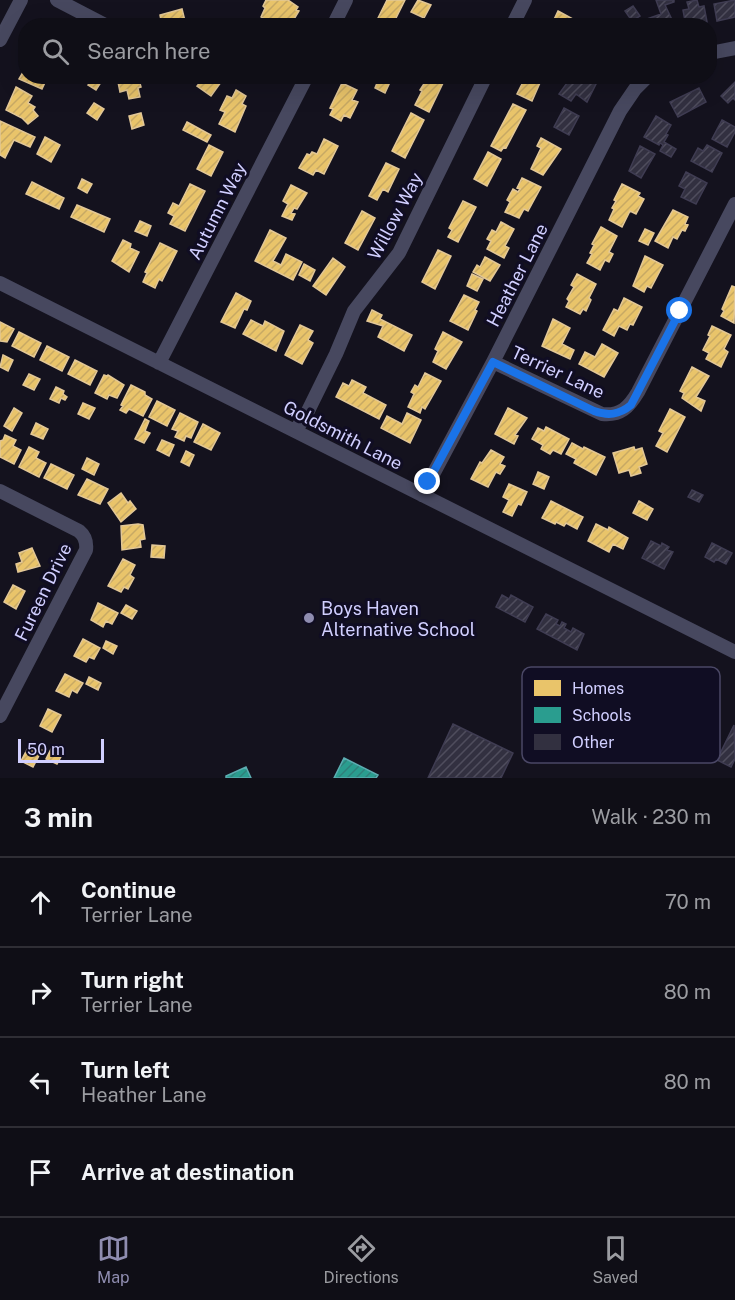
<!DOCTYPE html>
<html lang="en">
<head>
<meta charset="utf-8">
<style>
	:root { --surface:#0f0e16; --page:#18171f; --text:#f1f3f6; --muted:#9b9ca1; --line:#2f2e35; --accent:#8f8db0 }
	body { margin:0; font-family:"Public Sans",sans-serif; background:var(--page); color:var(--text) }
	.scale { position:absolute; left:18px; bottom:15px; width:86px; box-sizing:border-box; padding-left:6px; border:3px solid #d1cfff; border-top:0; font-size:16px; line-height:21px; white-space:nowrap; color:#d1cfff; -webkit-text-stroke:4px #100d23; paint-order:stroke }
	.stop { position:absolute; width:18px; height:18px; margin:-14px; border:4px solid #1a73e8; border-radius:50%; background:#fff }
	.stop.end { background:#1a73e8; border-color:#fff; box-shadow:0 2px 6px #0008 }
	.list { margin:0; padding:0; list-style:none }
	h2 { display:flex; justify-content:space-between; align-items:center; height:78px; margin:0; padding:0 24px; font-size:26px }
	h2 small { font-size:20px; font-weight:400; color:var(--muted) }
	.list li { display:grid; grid-template-columns:39px 1fr auto; gap:18px; align-items:center; box-sizing:border-box; height:90px; padding:0 24px; border-top:2px solid var(--line) }
	.list b { display:block; font-size:22px; white-space:nowrap }
	.list p { margin:0; font-size:20px; white-space:nowrap; color:var(--muted) }
	.list em { font-size:20px; font-style:normal; color:var(--muted) }
	.icon { flex:none; width:33px; height:33px; fill:none; stroke:currentColor; stroke-width:2; stroke-linecap:round; stroke-linejoin:round }
	.map { position:relative; flex:none; width:735px; height:778px; overflow:hidden }
	.search { position:absolute; background:var(--surface); box-shadow:0 6px 24px #0002; left:18px; right:18px; top:18px; height:66px; display:flex; align-items:center; gap:15px; box-sizing:border-box; padding:0 21px; border-radius:24px; color:var(--muted); font-size:22px }
	.sheet { height:438px; background:var(--surface) }
	nav { display:flex; justify-content:space-around; align-items:center; box-sizing:border-box; height:84px; border-top:2px solid var(--line); background:var(--surface); font-size:16px; color:var(--muted) }
	nav a { display:grid; justify-items:center; gap:3px }
	nav .on { color:var(--accent) }
	.map>svg:first-child { display:block }
	.homes { fill:url(#homes-hatch); stroke:#e2c797; stroke-width:1.5 }
	.schools { fill:url(#schools-hatch); stroke:#5cacb1; stroke-width:1.5 }
	.building { fill:url(#building-hatch); stroke:#3f3c52; stroke-width:1.5 }
	.lines { fill:none; stroke-linecap:round; stroke-linejoin:round }
	.minor { stroke:#47485f; stroke-width:14 }
	.route { stroke:#1a73e8; stroke-width:8 }
	.poi-dot { fill:#8f8db0; stroke:#100d23; stroke-width:2 }
	.labels { text-anchor:middle; dominant-baseline:central; stroke-width:6; stroke-linejoin:round; paint-order:stroke }
	.street-label { font-size:18px; fill:#d1cfff; stroke:#100d23 }
	.poi-label { font-size:18px; fill:#d1cfff; stroke:#100d23; text-anchor:start }
	.key { fill:#100d23; stroke:#4a4765; stroke-width:1.5 }
	.key-label { font-size:16px; fill:#d1cfff }
</style>
</head>
<body>
<div class="map">
<svg width="735" height="778" viewBox="0 0 735 778">
	<defs>
		<pattern id="homes-hatch" width="6" height="6" patternUnits="userSpaceOnUse" patternTransform="scale(1.5)"><rect width="6" height="6" fill="#e9c46a"/><path d="M-1 1l2-2M0 6l6-6M5 7l2-2" fill="none" stroke="#c7a964"/></pattern>
		<pattern id="schools-hatch" width="6" height="6" patternUnits="userSpaceOnUse" patternTransform="scale(1.5)"><rect width="6" height="6" fill="#2a9d8f"/><path d="M-1 1l2-2M0 6l6-6M5 7l2-2" fill="none" stroke="#30807b"/></pattern>
		<pattern id="building-hatch" width="6" height="6" patternUnits="userSpaceOnUse" patternTransform="scale(1.5)"><rect width="6" height="6" fill="#323040"/><path d="M-1 1l2-2M0 6l6-6M5 7l2-2" fill="none" stroke="#4f4d5d"/></pattern>
	</defs>
	<rect width="100%" height="100%" fill="#14121e"/>
	<path class="homes" d="M266,0h22l10,7 -2,3 3,1 -9,15h-16v-2l-13,-7 4,-9 -2,-2z
		M387,0h18l-13,26 -15,-6z
		M418,0l13,5 -7,13 -13,-6z
		M182,9l3,12 -8,2v3h-15l-2,-11z
		M558,11l15,8 -4,7h-18z
		M26,67v9h22l-6,13 -23,-10z
		M86,76h19l-9,14 -8,-5 4,-5z
		M138,76l3,11 -3,1 2,9 -11,2 -2,-9 -7,2 -3,-15z
		M205,76h9l7,6 -10,14 -14,-10z
		M380,76l11,4 -6,13 -10,-5z
		M429,76l14,7 -14,29 -14,-7 7,-14 -2,-1z
		M526,76h17l-11,25 -15,-7z
		M342,83l15,7 -5,10 6,2 -8,16 -6,-3 -3,6 -11,-6 3,-6 -3,-1z
		M16,87l16,9 -4,7 7,4 -2,3 5,6 -10,8 -6,-6 -16,-8z
		M236,90l10,6 -4,8 4,2 -11,26 -16,-8 6,-12 -5,-2 7,-14 5,2z
		M94,103l10,6 -7,11 -10,-7z
		M513,104l13,6 -20,38 -2,-1 -3,4 -10,-5z
		M141,113l3,12 -12,4 -3,-13z
		M411,113l13,7 -19,38 -13,-7z
		M0,121l35,16 -5,10 -16,-7 -9,18 -5,-3z
		M187,122l24,13 -4,7 -24,-12z
		M45,137l15,8 -9,17 -14,-8z
		M541,138l20,11 -18,26 -12,-6 10,-21 -4,-2z
		M324,139l14,7 -14,28 -8,-4 -3,5 -14,-7 8,-14 3,1 2,-3 5,2z
		M209,145l14,7 -12,24 -14,-7z
		M488,152l13,7 -14,27 -13,-7z
		M386,163l13,6 -11,23 -5,-3 -6,11 -8,-4z
		M522,178l19,9 -13,24 -4,-2 -5,9 -14,-6 5,-10 -3,-2 6,-11 5,3 2,-3 -3,-1z
		M82,179l10,5 -5,9 -9,-5z
		M32,182l32,16 -5,11 -33,-15z
		M190,184l15,7 -20,40 -15,-7 4,-8 -6,-3 5,-10 6,3z
		M622,184l18,9 -2,3 6,3 -8,15 -6,-3 -8,16 -13,-7 5,-11 -2,-1 4,-7 -2,-1z
		M291,185l16,8 -10,16 -3,-1 -3,5 4,1 -3,6 -10,-4 6,-12 -5,-3z
		M463,201l13,6 -18,35 -10,-5 4,-7 -3,-2z
		M77,205l33,14 -6,13 -33,-15z
		M673,210l15,7 -3,7 3,1 -3,6 -3,-1 -5,9 -4,-2 -5,11 -13,-7z
		M362,211l13,7 -17,32 -13,-7z
		M140,221l11,5 -4,10 -12,-5z
		M501,222l13,7 -9,17 4,2 -5,10 -17,-9 4,-8 -4,-2 5,-9 4,2z
		M601,227l16,9 -8,16 4,2 -4,8 -4,-2 -5,10 -13,-7 5,-9 -2,-1 4,-8 -2,-1z
		M645,229l9,4 -6,12 -9,-4z
		M270,230l16,8 -13,23 8,4 5,-11 16,8 -9,18 -38,-19z
		M123,240l8,4 -1,4 9,4 -10,20 -17,-11z
		M160,243l17,8 -15,30 -3,-2 -4,9 -12,-6 4,-9 -2,-1z
		M438,250l13,6 -16,33 -13,-7z
		M645,256l18,9 -12,23 -4,-2 -3,6 -11,-6z
		M485,257l15,8 -10,16 -17,-9 4,-7 3,2z
		M333,258l12,9 -19,28 -13,-9z
		M304,264l11,6 -5,11 -11,-6z
		M472,274l11,5 -6,12 -10,-5z
		M577,274l19,10 -7,14 2,2 -5,11 -3,-2 -3,5 -14,-7 3,-6 -2,-2 7,-12 -3,-2z
		M732,286l3,1 -1,36 -13,-7 3,-5 -2,-2z
		M236,293l15,8 -4,9 -3,-1 -9,19 -14,-6z
		M464,295l15,7 -4,8 2,1 -9,19 -18,-9z
		M624,298l18,9 -9,18 -3,-1 -3,6 -8,-4 -5,10 -11,-6 11,-21 4,2z
		M372,310l10,5 -2,4 32,16 -8,16 -26,-14 5,-11 -16,-5z
		M553,319l17,9 -8,16 12,6 -4,9 -28,-13z
		M251,320l12,6 2,-5 19,10 -8,20 -33,-17z
		M0,322l14,7 -7,13 -7,-1z
		M300,325l13,6 -5,9 5,3 -11,21 -17,-9z
		M712,326l19,9 -7,14 4,3 -7,15 -15,-8 3,-6 -6,-3 7,-14 -2,-1z
		M19,332l22,11 -7,14 -22,-11z
		M443,332l19,10 -16,27 -13,-7 5,-11 -3,-2z
		M602,344l16,9 -14,24 -25,-13 6,-12 10,5z
		M47,346l22,11 -7,14 -22,-11z
		M3,355l10,5 -5,11 -8,-4z
		M75,360l22,11 -7,14 -22,-11z
		M692,367l17,9 -13,21 9,4 -4,10 -19,-13 2,-5 -4,-2z
		M425,373l16,8 -16,28 -3,-2 -2,6 -12,-6 6,-13 -3,-2 4,-7 3,2z
		M29,374l11,5 -6,11 -11,-5z
		M104,375l3,1 1,-1 16,10 -7,13 -8,-3 -2,4 -12,-6z
		M352,380l14,7 -3,6 23,12 -7,14 -43,-22 7,-14 6,3z
		M131,385l14,7v3l7,4 -9,17 -14,-7 -3,4 -6,-3 3,-4 -2,-1z
		M56,387l8,4 -1,3 4,3 -2,3 -4,-2 -2,5 -9,-4z
		M157,401l18,9 -8,16 -18,-9z
		M83,403l12,5 -6,11 -11,-5z
		M14,408l8,5 -10,18 -8,-5z
		M508,408l19,10 -12,17 3,1 -4,8 -19,-10z
		M670,409l15,8 -18,35 -11,-6 7,-13 -4,-2z
		M180,413l18,9 -7,16 -5,-2 -2,5 -9,-4 3,-6 -6,-2z
		M407,413l14,7 -11,23 -29,-15 6,-12 15,8z
		M145,419l4,2 -4,10 5,2 -6,10 -9,-4z
		M36,423l12,6 -5,10 -12,-5z
		M203,424l17,9 -9,17 -17,-8z
		M546,427l23,12 -8,15 -8,-4 -3,4 -9,-5 2,-4 -11,-6 6,-11 6,3z
		M5,435l11,5 -3,6 8,4 -7,14 -14,-7v-16l3,-1z
		M162,440l12,5 -5,11 -12,-6z
		M572,443l11,6 1,-2 21,10 -9,18 -22,-12 2,-4 -10,-5z
		M29,447l10,5 -3,6 10,5 -7,14 -20,-10z
		M634,447l1,3 7,-2 5,16 -8,3 2,6 -10,3 -2,-6 -10,3 -6,-20z
		M491,450l13,7 -4,7 5,2 -5,8 -4,-2 -8,15 -17,-8 9,-17 2,1z
		M186,451l8,4 -5,11 -8,-4z
		M87,458l12,6 -5,11 -12,-6z
		M51,464l23,11 -7,14 -23,-11z
		M538,472l11,5 -5,12 -11,-5z
		M87,479l21,10 -8,15 -22,-9z
		M509,484l18,8 -6,13 -3,-1 -6,12 -9,-4 6,-12 -6,-3z
		M121,493l7,10 2,-2 6,8 -15,13 -13,-19z
		M551,501l32,16 -6,12 -11,-6 -2,3 -8,-4 -1,2 -13,-6z
		M639,501l14,8 -6,11 -14,-7z
		M138,524l5,1 2,14 -5,1 1,7 -19,3 -1,-24z
		M596,524l12,6 1,-3 19,11 -5,11 -10,-5 -4,8 -21,-11z
		M152,545l13,1 -1,12 -13,-1z
		M32,548l8,18 -22,6 -2,-8 6,-2 -3,-9z
		M123,559l12,6 -5,10 4,3 -6,11 -4,-2 -3,5 -13,-6z
		M13,585l12,6 -9,18 -12,-7z
		M98,603l20,10 -6,11 -6,-3 -3,6 -12,-7z
		M126,605l11,6 -5,8 -11,-6z
		M83,639l17,9 -6,11 -5,-2 -3,5 -12,-6z
		M106,641l11,5 -4,8 -10,-6z
		M65,674l18,9 -6,10 -5,-3 -3,7 -13,-6z
		M89,677l12,6 -3,7 -12,-6z
		M48,709l13,6 -9,17 -12,-6z
		M30,744l12,6 -9,17 -12,-6z
		M52,747l11,6 -6,11 -11,-5z"/>
	<path class="schools" d="M344,758l34,17 -2,3h-42z
		M246,767l5,11h-25v-2z"/>
	<path class="building" d="M656,0h18v2l-9,3 10,21h-25l-3,-7 14,-5z
		M697,0l2,7 5,-1 3,16 -21,4 -3,-16 6,-1 -2,-7z
		M735,0v17l-18,4 -3,-17z
		M633,6l7,10 -8,5 -7,-10z
		M572,76h15l10,6 -10,20 -11,-8 -5,7 -12,-7z
		M735,82v18l-2,-2 -5,5 -7,-7z
		M699,88l7,14 -28,15 -8,-15z
		M564,108l15,8 -10,19 -15,-8z
		M656,116l15,9 -5,9 2,1 -4,7 12,7 -5,8 -11,-6 3,-6 -3,-2 -1,2 -15,-8z
		M722,120l13,7v5l-8,15 -15,-8z
		M707,145l15,8 -10,19 -21,-11 7,-13 5,3z
		M640,146l15,8 -14,24 -12,-7z
		M686,172l21,11 -11,21 -15,-7 4,-8 -6,-3z
		M692,490l11,5 -4,7 -11,-5z
		M651,541l10,5 1,-3 7,4 -2,3 6,2 -9,17 -22,-11z
		M712,543l20,10 -6,11 -10,-5 -2,3 -9,-5z
		M502,595l7,4 2,-4 22,12 -8,15 -29,-15z
		M546,614l12,6 -2,4 4,2 2,-4 4,2 -2,4 7,4 2,-4 11,6 -7,16 -40,-21z
		M453,724l60,29 -12,25h-73z
		M734,725l1,34 -4,8 -14,-7z"/>
	<g class="lines">
		<path class="minor" d="M57,0l50,26
			M333,26l13,-26
			M512,26l13,-26
			M0,40l21,-40
			M710,53l25,-5
			M0,283l735,369
			M493,362l109,52c19,2 27,-7 36,-22l97,-188
			M159,363l148,-287
			M295,431l11,-16 30,-61 18,-43 45,-58 87,-177
			M0,491l79,40c6,5 8,11 7,19l-86,166
			M422,495l71,-133 127,-251 15,-22 13,-13"/>
	</g>
	<g class="lines">
		<path class="route" d="M428,482l65,-120 101,49c14,5 25,4 37,-6l49,-94"/>
	</g>
	<circle class="poi-dot" cx="309" cy="618" r="6"/>
	<g class="labels">
		<g class="street-label">
			<text transform="translate(217 211) rotate(-63)">Autumn Way</text>
			<text transform="translate(395 216) rotate(-62)">Willow Way</text>
			<text transform="translate(517 275) rotate(-63)">Heather Lane</text>
			<text transform="translate(558 372) rotate(25)">Terrier Lane</text>
			<text transform="translate(343 435) rotate(27)">Goldsmith Lane</text>
			<text transform="translate(43 592) rotate(-64)">Fureen Drive</text>
		</g>
		<g class="poi-label">
			<text x="321" y="608">Boys Haven<tspan x="321" dy="21">Alternative School</tspan></text>
		</g>
	</g>
	<rect x="522" y="667" width="198" height="96" rx="9" class="key"/>
	<rect x="534" y="680" width="27" height="16" fill="#e9c46a"/>
	<rect x="534" y="707" width="27" height="16" fill="#2a9d8f"/>
	<rect x="534" y="734" width="27" height="16" fill="#323040"/>
	<g class="key-label">
		<text x="572" y="694">Homes</text>
		<text x="572" y="721">Schools</text>
		<text x="572" y="748">Other</text>
	</g>
</svg>
<div class="scale">50 m</div>
<div class="stop" style="left:680px;top:311px"></div>
<div class="stop end" style="left:428px;top:482px"></div>
<div class="search"><svg class="icon" aria-label="search" viewBox="0 0 24 24"><circle cx="10" cy="10" r="6"/><path d="M15 15l6 6"/></svg>Search here</div>
</div>
<section class="sheet">
<h2>3 min<small>Walk · 230 m</small></h2>
<ul class="list">
<li><svg class="icon" aria-label="ahead" viewBox="0 0 24 24"><path d="M12 20V5M6 11l6-6 6 6"/></svg><div><b>Continue</b><p>Terrier Lane</p></div><em>70 m</em></li>
<li><svg class="icon" aria-label="right" viewBox="0 0 24 24"><path d="M7 20v-9h11M14 6l5 5-5 5"/></svg><div><b>Turn right</b><p>Terrier Lane</p></div><em>80 m</em></li>
<li><svg class="icon" aria-label="left" viewBox="0 0 24 24"><path d="M17 20v-9H6M10 6l-5 5 5 5"/></svg><div><b>Turn left</b><p>Heather Lane</p></div><em>80 m</em></li>
<li><svg class="icon" aria-label="arrive" viewBox="0 0 24 24"><path d="M6 21V4h12l-3 4 3 4H6"/></svg><div><b>Arrive at destination</b></div></li>
</ul>
</section>
<nav>
<a class="on"><svg class="icon" aria-label="map" viewBox="0 0 24 24"><path d="M3 6l6-2 6 2 6-2v14l-6 2-6-2-6 2zM9 4v14M15 6v14"/></svg>Map</a>
<a><svg class="icon" aria-label="directions" viewBox="0 0 24 24"><path d="M12 3l9 9-9 9-9-9zM9 14v-3h6M13 9l2 2-2 2"/></svg>Directions</a>
<a><svg class="icon" aria-label="saved" viewBox="0 0 24 24"><path d="M7 4h10v16l-5-4-5 4z"/></svg>Saved</a>
</nav>
</body>
</html>
